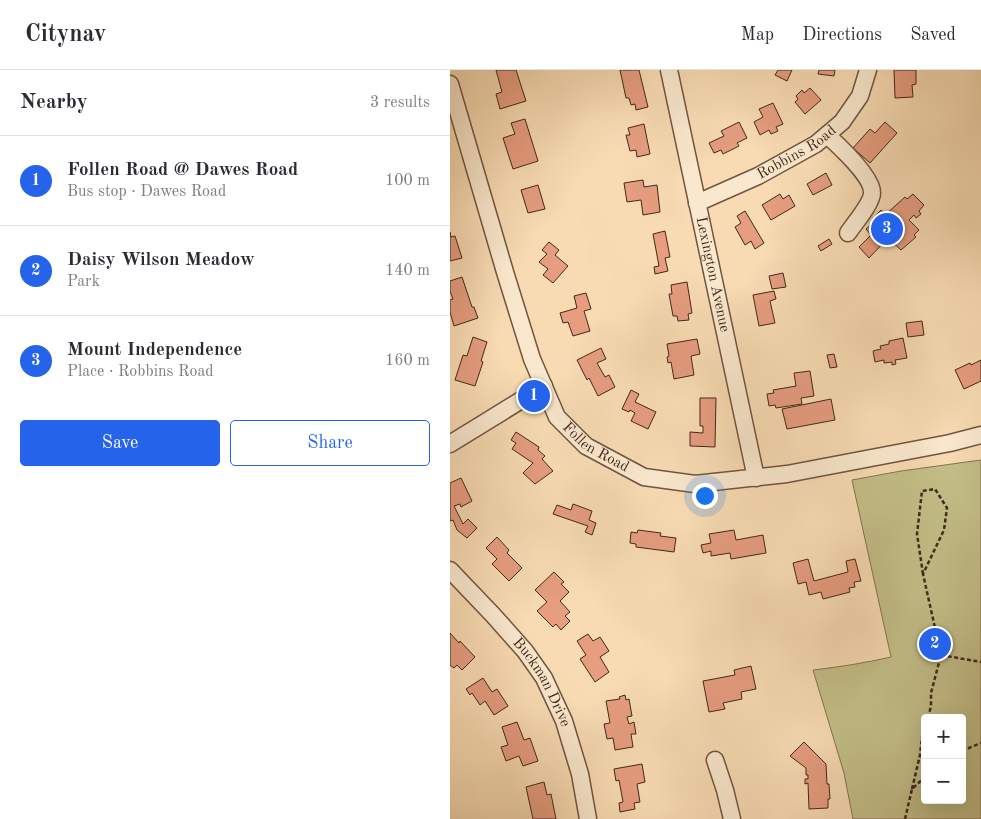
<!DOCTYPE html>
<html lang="en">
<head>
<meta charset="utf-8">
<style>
	:root { --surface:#fff; --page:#f7f7f7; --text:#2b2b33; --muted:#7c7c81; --line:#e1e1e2; --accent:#2563eb }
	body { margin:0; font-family:"Old Standard TT",serif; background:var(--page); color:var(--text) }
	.controls { position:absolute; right:15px; bottom:15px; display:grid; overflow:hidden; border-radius:5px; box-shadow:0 5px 20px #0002 }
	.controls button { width:45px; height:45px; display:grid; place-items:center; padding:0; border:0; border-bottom:1px solid var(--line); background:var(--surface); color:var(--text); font:25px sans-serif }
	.you { position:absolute; left:254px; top:425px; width:18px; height:18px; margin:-12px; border:4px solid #fff; border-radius:50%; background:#1a73e8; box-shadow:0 0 0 8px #1a73e833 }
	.badge { display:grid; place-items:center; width:32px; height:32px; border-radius:50%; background:var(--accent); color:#fff; font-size:16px; font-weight:700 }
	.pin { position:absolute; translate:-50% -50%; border:2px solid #fff; box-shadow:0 1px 5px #0006 }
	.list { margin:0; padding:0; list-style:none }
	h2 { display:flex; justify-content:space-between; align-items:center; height:65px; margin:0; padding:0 20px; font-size:21px }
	h2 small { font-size:16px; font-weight:400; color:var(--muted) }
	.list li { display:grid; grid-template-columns:32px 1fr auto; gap:15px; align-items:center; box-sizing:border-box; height:90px; padding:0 20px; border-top:1px solid var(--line) }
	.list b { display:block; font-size:19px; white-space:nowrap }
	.list p { margin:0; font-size:16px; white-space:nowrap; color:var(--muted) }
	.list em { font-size:16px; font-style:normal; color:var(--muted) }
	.actions { display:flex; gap:10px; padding:15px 20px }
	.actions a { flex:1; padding:11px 0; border:1px solid var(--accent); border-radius:5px; text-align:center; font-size:18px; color:var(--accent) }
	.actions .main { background:var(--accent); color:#fff }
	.map { position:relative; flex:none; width:531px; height:749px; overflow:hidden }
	header { display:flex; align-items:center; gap:30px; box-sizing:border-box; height:70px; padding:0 25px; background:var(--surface); border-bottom:1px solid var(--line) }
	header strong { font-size:24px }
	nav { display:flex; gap:28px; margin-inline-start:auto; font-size:18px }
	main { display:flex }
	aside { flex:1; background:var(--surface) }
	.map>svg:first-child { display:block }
	.green { fill:#c3be88; stroke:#827351; fill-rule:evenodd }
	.building { fill:#e69d80; stroke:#42281a }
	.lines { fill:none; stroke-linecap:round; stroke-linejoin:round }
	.minor-casing { stroke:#705540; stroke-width:19 }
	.path { stroke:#42281a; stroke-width:2.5; stroke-dasharray:4 2.5; stroke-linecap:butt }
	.minor { stroke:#fae8ce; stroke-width:16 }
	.labels { text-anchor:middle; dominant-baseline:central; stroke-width:4; stroke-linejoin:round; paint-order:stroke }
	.street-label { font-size:15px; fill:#42281a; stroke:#fae8ce }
</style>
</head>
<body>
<header>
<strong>Citynav</strong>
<nav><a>Map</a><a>Directions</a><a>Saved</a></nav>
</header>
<main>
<aside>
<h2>Nearby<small>3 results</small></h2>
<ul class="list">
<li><span class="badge">1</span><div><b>Follen Road @ Dawes Road</b><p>Bus stop · Dawes Road</p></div><em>100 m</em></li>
<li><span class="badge">2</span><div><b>Daisy Wilson Meadow</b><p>Park</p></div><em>140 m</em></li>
<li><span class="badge">3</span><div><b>Mount Independence</b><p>Place · Robbins Road</p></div><em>160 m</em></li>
</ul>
<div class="actions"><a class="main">Save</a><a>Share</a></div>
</aside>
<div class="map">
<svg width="531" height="749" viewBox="0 0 531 749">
	<rect width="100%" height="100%" fill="#f8dbb3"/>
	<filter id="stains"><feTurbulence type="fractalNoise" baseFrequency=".004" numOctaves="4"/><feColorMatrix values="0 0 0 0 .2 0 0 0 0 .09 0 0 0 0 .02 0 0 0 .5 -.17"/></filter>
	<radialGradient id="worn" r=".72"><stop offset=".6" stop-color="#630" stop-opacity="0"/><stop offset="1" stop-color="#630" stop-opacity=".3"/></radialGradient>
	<path class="green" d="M531,390v359h-128l-9,-46 -31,-103c26,-3 52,-7 78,-13l-39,-177 49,-9zM475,648h37v82h-37z"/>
	<path class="building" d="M46,0h20l10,31 -26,8 -4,-15 6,-2z
		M170,0h19l9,37 -12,3 -1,-6 -4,1 -2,-7h-3z
		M328,0h14l-5,11 -12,-6z
		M369,0h16l-1,6 -16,-2z
		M444,0h22v14l-4,1 1,12 -18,1z
		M360,18l11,12 -16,14 -10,-12 3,-3 -2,-3 6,-6 2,3z
		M323,33l10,21 -7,3 2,4 -7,3 -2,-4 -9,5 -6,-13 9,-5 -4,-8z
		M75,49l13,42 -25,8 -10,-31 12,-4 -4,-11z
		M289,52l8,16 -10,5 2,3 -16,8 -2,-4 -7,3 -5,-10 15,-7 -3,-5z
		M435,52l12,11 -27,30 -17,-15 17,-19 5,4z
		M194,54l6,30 -13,3 -1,-7 -6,1 -4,-16h4l-2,-7z
		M376,103l6,12 -19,10 -6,-11z
		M193,110l1,7 13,-2 3,27 -17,3 -2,-15 -14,2 -3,-19z
		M88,115l7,24 -17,4 -7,-23z
		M330,124l3,5 6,-4 6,11 -24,14 -9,-15z
		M463,124l11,11 -5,6 2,3 -5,4 -2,-3 -5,5 10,10 -5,5 2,2 -15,13 -13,-12 -19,20 -10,-11 12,-12 -5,-6 9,-7 -3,-3 9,-9 4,5 20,-18 2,2z
		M295,141l19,32 -9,6 -4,-8 -6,4 -10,-18 6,-4 -4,-7z
		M215,161l5,26 -5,1 3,13 -13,3 -1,-7 5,-1 -6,-32z
		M0,162l1,5 4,-1 7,22 -12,3z
		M379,169l3,5 -11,7 -3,-5z
		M99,172l10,8 -4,5 13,11 -15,17 -10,-8 5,-6 -9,-7 8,-8 -5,-4z
		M333,203l3,14 -14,2 -3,-13z
		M12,207l10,30h2l4,11 -24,8 -4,-14v-12l3,-1 -3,-8v-10z
		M237,212l5,31 -4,1 1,6 -11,1 -1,-5h-4l-4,-22h3l-1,-9z
		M324,221l2,8 -6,2 5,22 -16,3 -6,-31z
		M136,223l5,16 -7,2 6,20 -17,5 -5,-14 -5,1 -3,-10 17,-5 -3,-12z
		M472,251l2,14 -16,2 -2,-14z
		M23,267l14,5 -6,19 2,1 -8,24 -20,-6 8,-25 4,1z
		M453,268l4,20 -12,2 1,4 -4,1v-3l-8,1v-3l-9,2 -2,-11 8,-2 -1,-3 9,-2v-3z
		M247,269l3,15 -9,2 3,19 -20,4 -3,-17 -3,1 -1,-6 2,-1 -2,-12z
		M151,278l5,11 -9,4 8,14 4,-2 6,12 -17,9 -9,-18 -2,2 -10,-20z
		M384,284l3,13 -7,1 -3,-13z
		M531,290v21l-17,8 -9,-19 15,-7 1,2z
		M360,301l4,25 -13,2 1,6 -26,4 -1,-3 -6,1 -2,-12 7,-1 -1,-3 23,-4 -2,-13z
		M181,320l8,4 -4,8 21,10 -8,17 -17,-8 4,-8 -5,-3 -1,2 -7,-3z
		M250,328h16l-1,49 -25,-1v-14l13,1v-7h-3z
		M381,329l4,21 -48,9 -5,-20z
		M66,362l23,15 -1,3 7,6 -3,3 11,12 -18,13 -12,-11 10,-10 -21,-14 4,-6 -5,-3z
		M11,408l11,23 -11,6 -1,-3 -6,2 9,18 5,-5 9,9 -10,10 -10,-8 -4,-10 -3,1v-38z
		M123,434l19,7 -3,9 7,3 -4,12 -7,-3 3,-6 -35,-12 4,-9 14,5z
		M188,460l23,3 -1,3 16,2 -2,14 -38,-5v-3l-6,-1 1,-11 6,1z
		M284,460l2,10 27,-5 3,18 -35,6 -1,-6 -19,3v-5l-8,2 -2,-8 10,-2 -2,-9z
		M47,467l12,13 -2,3 15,15 -13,13 -17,-17 5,-5 -11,-11z
		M358,489l6,22 34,-9 -2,-11 9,-2 6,22 -7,1 1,5 -6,1 1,4 -27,7 -2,-7 -12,3 -3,-13 -8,2 -5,-21z
		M104,502l10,10 -3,2 8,8 -9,9 10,11 -5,4 5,5 -9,9 -5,-6 -3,3 -16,-16 10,-9 -12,-12z
		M0,563l9,10 1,-2 15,16 -13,13 -5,-5 -3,3 -4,-3z
		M138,564l5,7 7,-4 9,14 -9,6 9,15 -14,10 -15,-23 6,-4 -9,-14z
		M301,596l5,23 -15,3 1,7 -19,4 2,6 -16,3 -6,-31 32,-6 -1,-5z
		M33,608l9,14 5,-3 11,17 -14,9 -9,-14 -5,4 -8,-12 -2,2 -4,-6z
		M175,625l1,5 3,-1 3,17 -5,1 2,7 5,-2 2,12h-5l2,13 -18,3 -2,-12 -6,1 -3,-15 6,-1 -4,-22 14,-2 -1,-2z
		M67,652l7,18 6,-2 8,23 -15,5 -4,-10 -13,5 -5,-14 7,-2 -6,-18z
		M354,672l22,22 1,20h2l1,15h-2v9l-19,1 -1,-26 -3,1v-5h3v-4h-2v-7l-16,-12z
		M192,694l3,18 -8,2 3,18 -6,1 1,6 -15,3 -1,-9 4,-1 -4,-22 -3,1 -2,-12z
		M94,712l3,13 4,-1 5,25h-23l-7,-32z"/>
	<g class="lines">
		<g class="minor-casing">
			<g id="minor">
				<path id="s1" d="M219,0l87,408"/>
				<path id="s2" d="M0,14l55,188 27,87 25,58 29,29 58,31 51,7 92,-10 163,-31 31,-8"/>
				<path d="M377,65c11,10 46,42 45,58 0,10 -18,31 -24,40"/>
				<path id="s3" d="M247,133l61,-27 58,-32 26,-22 18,-26 8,-26"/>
				<path d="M0,374l94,-58"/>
				<path id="s4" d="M0,500l43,45 32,36 19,27 20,43 16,53 8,45"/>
				<path d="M265,690l10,30 7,29"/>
			</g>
		</g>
		<path class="path" d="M473,504l-6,-40 5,-43 13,-2 12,19 -3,22 -21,44 18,81
			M478,648l3,-12v-13l10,-38 40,7
			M512,681l19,-8
			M462,719l8,-34 2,-18 3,-8
			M455,749l7,-30 13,-12"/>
		<use href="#minor" class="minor"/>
	</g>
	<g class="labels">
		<g class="street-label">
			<text stroke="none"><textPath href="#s3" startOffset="112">Robbins Road</textPath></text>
			<text stroke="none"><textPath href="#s1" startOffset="209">Lexington Avenue</textPath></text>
			<text stroke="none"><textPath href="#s2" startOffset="400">Follen Road</textPath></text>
			<text stroke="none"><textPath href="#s4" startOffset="146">Buckman Drive</textPath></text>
		</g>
	</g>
	<rect width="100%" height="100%" filter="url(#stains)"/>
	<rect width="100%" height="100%" fill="url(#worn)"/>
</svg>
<div class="controls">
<button>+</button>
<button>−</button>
</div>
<div class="you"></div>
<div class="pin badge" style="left:84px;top:326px">1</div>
<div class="pin badge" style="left:485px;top:574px">2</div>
<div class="pin badge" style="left:437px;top:159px">3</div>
</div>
</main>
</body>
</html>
